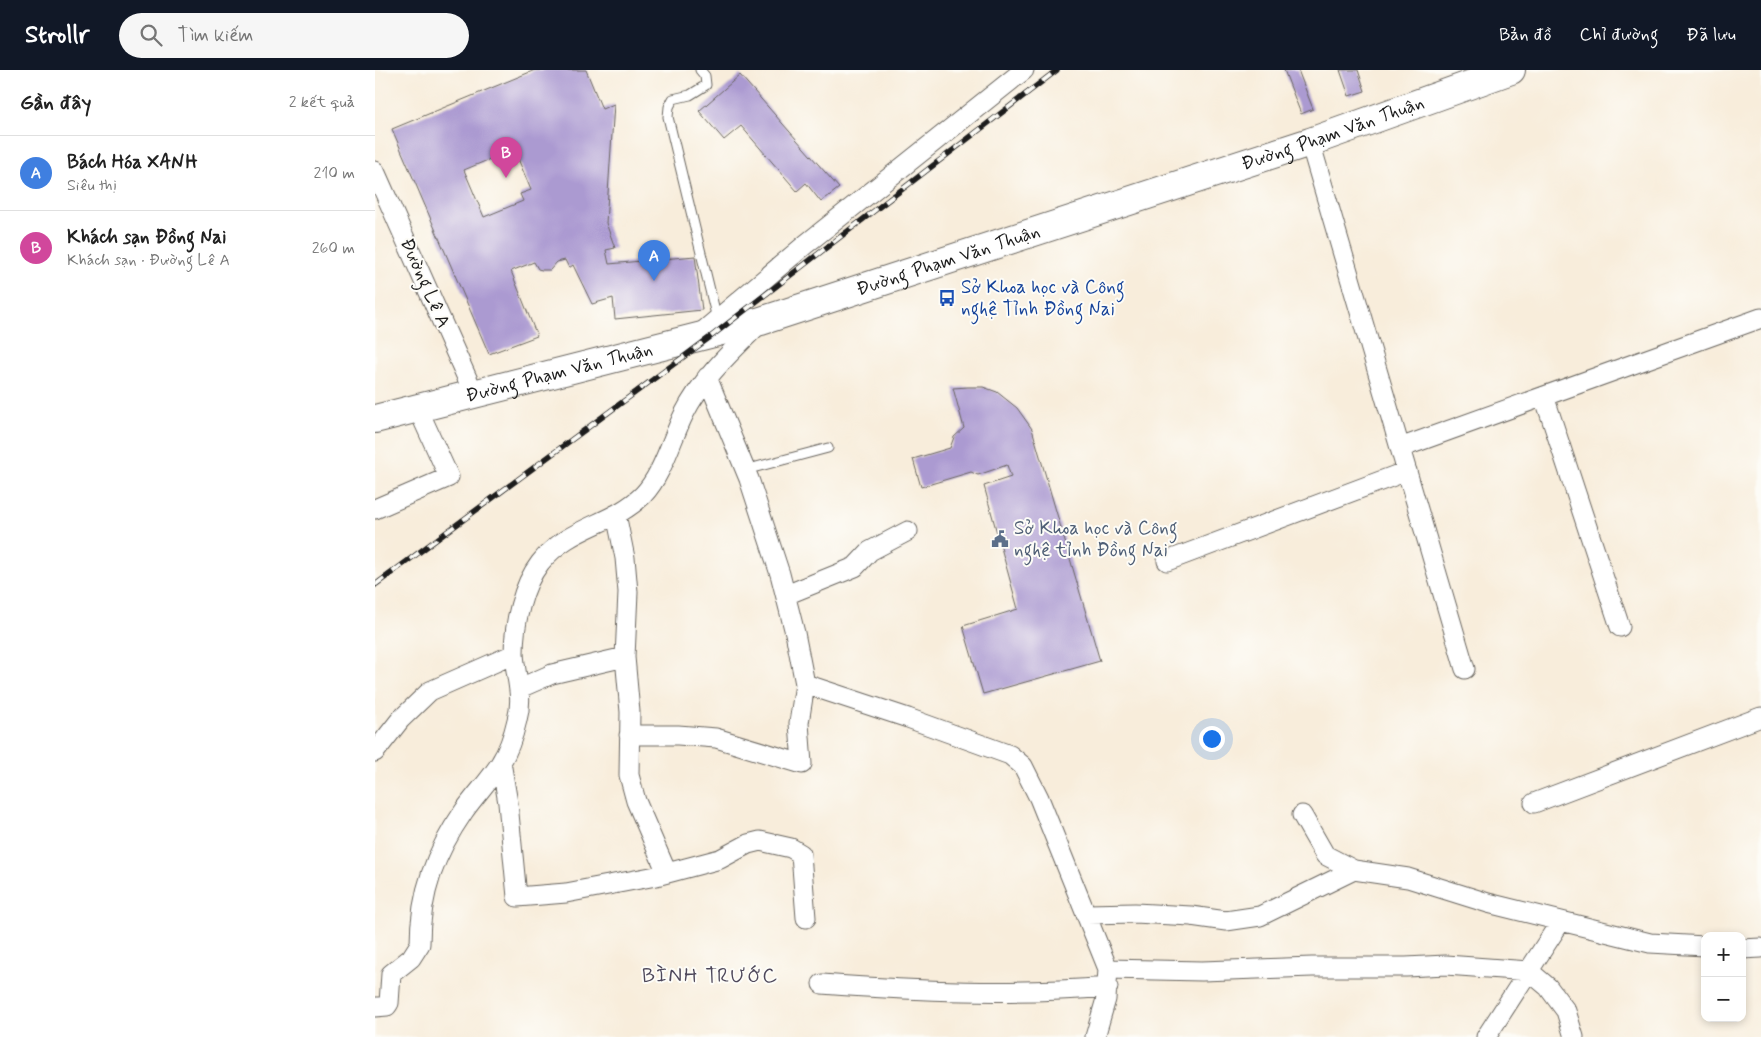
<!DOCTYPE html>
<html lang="vi">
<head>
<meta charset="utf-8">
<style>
	:root { --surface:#fff; --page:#f6f6f6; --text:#222; --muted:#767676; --line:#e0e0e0; --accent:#111827 }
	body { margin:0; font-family:Mynerve,sans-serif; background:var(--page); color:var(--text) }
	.controls { position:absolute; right:15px; bottom:15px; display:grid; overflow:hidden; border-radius:10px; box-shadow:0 2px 8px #0003 }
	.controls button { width:45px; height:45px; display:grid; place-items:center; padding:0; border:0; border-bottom:1px solid var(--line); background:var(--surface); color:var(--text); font:25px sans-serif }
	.you { position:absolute; left:836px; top:668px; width:18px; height:18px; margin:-12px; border:4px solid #fff; border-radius:50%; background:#1a73e8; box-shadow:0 0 0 8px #1a73e833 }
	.badge { display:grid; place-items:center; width:32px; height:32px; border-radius:50%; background:var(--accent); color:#fff; font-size:16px; font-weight:700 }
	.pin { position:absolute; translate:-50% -41px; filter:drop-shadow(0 1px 2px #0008) }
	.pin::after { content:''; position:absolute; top:26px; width:18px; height:15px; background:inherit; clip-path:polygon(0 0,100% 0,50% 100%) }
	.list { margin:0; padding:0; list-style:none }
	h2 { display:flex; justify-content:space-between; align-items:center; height:65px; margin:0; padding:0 20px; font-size:21px }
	h2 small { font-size:16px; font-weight:400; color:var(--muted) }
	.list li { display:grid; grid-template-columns:32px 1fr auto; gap:15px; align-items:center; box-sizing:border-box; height:75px; padding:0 20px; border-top:1px solid var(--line) }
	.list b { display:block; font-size:19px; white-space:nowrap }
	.list p { margin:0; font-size:16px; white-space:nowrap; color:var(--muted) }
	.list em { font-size:16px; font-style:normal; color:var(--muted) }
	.icon { flex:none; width:28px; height:28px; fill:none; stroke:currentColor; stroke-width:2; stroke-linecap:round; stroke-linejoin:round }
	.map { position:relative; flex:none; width:1386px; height:967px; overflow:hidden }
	header { display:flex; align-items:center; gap:30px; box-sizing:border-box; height:70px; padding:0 25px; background:var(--accent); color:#fff }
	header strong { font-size:24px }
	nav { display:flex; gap:28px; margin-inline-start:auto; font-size:18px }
	.search { width:350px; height:45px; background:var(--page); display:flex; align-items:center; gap:12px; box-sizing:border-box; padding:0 18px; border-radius:28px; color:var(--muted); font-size:19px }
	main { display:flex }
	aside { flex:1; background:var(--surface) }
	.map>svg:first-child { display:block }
	.building { fill:#ab9ad1; fill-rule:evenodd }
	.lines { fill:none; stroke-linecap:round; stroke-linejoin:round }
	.service-casing { stroke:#69655f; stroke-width:11 }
	.minor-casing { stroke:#69655f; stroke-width:21 }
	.primary-casing { stroke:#69655f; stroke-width:30 }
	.service { stroke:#fff; stroke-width:9 }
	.minor { stroke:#fff; stroke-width:19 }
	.primary { stroke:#fff; stroke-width:28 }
	.rail-casing { stroke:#1c1c1c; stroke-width:5.5 }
	.rail { stroke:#fdfcf7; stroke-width:4; stroke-dasharray:11; stroke-linecap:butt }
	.labels { text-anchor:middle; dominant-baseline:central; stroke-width:4; stroke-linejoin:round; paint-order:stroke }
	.street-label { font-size:19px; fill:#1c1c1c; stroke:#fdfcf7 }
	.transit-label { font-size:19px; fill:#164399; stroke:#fdfcf7; text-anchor:start }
	.service-label { font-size:19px; fill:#4e5e75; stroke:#fdfcf7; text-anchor:start }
	.quarter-label { font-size:21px; letter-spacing:1px; fill:#4e485b; stroke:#fdfcf7 }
</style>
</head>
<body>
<header>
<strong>Strollr</strong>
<div class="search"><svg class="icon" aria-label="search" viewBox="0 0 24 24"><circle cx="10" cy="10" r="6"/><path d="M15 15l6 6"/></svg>Tìm kiếm</div>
<nav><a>Bản đồ</a><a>Chỉ đường</a><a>Đã lưu</a></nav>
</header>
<main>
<aside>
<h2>Gần đây<small>2 kết quả</small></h2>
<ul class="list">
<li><span class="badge" style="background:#3f7fe0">A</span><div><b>Bách Hóa XANH</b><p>Siêu thị</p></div><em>210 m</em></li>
<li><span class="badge" style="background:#d1479c">B</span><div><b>Khách sạn Đồng Nai</b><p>Khách sạn · Đường Lê A</p></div><em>260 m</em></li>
</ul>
</aside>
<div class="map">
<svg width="1386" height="967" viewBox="0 0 1386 967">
	<rect width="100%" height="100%" fill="#fdfcf7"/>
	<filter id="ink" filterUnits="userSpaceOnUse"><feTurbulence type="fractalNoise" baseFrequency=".02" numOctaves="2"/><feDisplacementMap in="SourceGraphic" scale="10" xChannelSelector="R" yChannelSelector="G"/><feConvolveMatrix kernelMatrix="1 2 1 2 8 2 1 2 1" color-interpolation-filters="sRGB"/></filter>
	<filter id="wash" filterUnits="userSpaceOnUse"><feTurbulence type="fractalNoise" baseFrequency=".0096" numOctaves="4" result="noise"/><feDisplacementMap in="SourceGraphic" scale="20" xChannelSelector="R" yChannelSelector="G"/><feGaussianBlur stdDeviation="1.12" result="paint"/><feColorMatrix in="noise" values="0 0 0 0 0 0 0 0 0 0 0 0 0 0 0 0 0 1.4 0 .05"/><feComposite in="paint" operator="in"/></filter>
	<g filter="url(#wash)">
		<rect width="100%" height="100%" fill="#f8eddb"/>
		<g id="blocks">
			<path class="building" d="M160,0h51l16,39 12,-5 -8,119 9,25 -9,2 3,14 86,-8 7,54 -87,9 -2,-21 -21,6 -19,-39 -4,3 -4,-8 -8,2 -7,8h-8l-4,-1 -4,-7 -23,9 26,65 -48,18 -97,-225zM139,79l17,41 -11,4 3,7 -39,16 -20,-47z
				M909,0h14l15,39 -12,5z
				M965,0h18l7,21 -16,5z
				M365,5l99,113 -18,14 -15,-19 -9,8 -56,-65 -17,14 -25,-29z
				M593,317h15l14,5 20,16 15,21 68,232 -117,33 -20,-68 55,-17 -34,-123 27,-9 -4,-12 -29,10 -7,-3 -50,15 -8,-28 37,-11 4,-11 10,-9 -11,-40z"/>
		</g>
	</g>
	<g filter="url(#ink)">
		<use href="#blocks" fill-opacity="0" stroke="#69655f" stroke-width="1"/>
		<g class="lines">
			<g class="service-casing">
				<path id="service" d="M325,0l5,6 1,9 -16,10 -17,4 -4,8 -1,10 49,202
					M370,400l83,-22"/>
			</g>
			<g class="minor-casing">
				<path id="minor" d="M935,72l155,527
					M0,101l100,225
					M326,263l105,-89 218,-174
					M1169,326l76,231
					M1025,378l361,-130
					M0,439l74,-32 -31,-68
					M241,444l9,44 3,34 -3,65
					M792,491l240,-90
					M411,525l69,-28 15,-16 38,-20
					M430,614l103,34 102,37 13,11 16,32 69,171 -2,30 -11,38
					M145,618l32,-14 73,-17 5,55 -1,63 7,26 31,72
					M254,665h49l38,3 86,26 -3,-41 6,-39 -10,-51 -15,-59 -31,-95 -42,-102
					M0,682l25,-32 30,-29 84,-37
					M126,692l7,41 9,94 49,-4 90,-17 64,-17 28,-15 12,-3 31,7 10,6 5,64
					M1159,733l227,-86
					M927,745l23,40 29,15 54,8 80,25 162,40 55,3
					M712,844l48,-1 56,3 35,5 34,-5 94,-46
					M1367,879l19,-1
					M733,899l94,2 110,-4h94l40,-2 83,6 19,16 18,24 8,26
					M447,914c95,7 190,11 286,3
					M0,937l12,-1 2,-3 2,-29 20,-16 9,-14c0,-51 15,-91 44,-133 12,-17 27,-32 37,-49 7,-11 13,-29 16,-42 7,-24 -2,-44 -3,-67 0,-29 8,-67 26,-90 29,-37 73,-38 103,-68 20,-21 28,-55 41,-81 18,-36 49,-64 77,-92
					M1111,967l75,-116"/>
			</g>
			<g class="primary-casing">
				<g id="primary">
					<path id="s1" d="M0,349l386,-98 549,-179 201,-72"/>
				</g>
			</g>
			<use href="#service" class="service"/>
			<use href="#minor" class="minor"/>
			<use href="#primary" class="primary"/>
			<g class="rail-casing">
				<path id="rail" d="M0,515l334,-247 348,-268"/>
			</g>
			<use href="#rail" class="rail"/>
		</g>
	</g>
	<defs>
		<g id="bus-bare" transform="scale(1.35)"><path d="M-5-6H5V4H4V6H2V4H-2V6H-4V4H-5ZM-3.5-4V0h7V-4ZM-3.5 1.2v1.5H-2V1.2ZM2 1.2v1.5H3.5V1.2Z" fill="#1a4fb4" stroke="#fdfcf7" stroke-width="2.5" paint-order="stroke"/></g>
		<g id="civic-bare" transform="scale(1.35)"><path d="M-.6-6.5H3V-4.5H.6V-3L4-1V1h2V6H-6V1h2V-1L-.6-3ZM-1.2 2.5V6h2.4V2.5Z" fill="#5c6f8a" stroke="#fdfcf7" stroke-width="2.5" paint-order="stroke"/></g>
	</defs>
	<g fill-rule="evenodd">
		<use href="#bus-bare" x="572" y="228"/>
		<use href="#civic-bare" x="625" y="469"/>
	</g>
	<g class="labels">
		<g class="street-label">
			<text stroke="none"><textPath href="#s1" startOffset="1000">Đường Phạm Văn Thuận</textPath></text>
			<text stroke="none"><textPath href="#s1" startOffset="595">Đường Phạm Văn Thuận</textPath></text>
			<text transform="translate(50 213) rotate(66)">Đường Lê A</text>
			<text stroke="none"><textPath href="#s1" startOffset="190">Đường Phạm Văn Thuận</textPath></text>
		</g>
		<g class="transit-label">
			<text x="586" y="217">Sở Khoa học và Công<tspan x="586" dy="22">nghệ Tỉnh Đồng Nai</tspan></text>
		</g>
		<g class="service-label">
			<text x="639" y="458">Sở Khoa học và Công<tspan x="639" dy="22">nghệ tỉnh Đồng Nai</tspan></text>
		</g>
		<g class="quarter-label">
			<text x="335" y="906">BÌNH TRƯỚC</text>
		</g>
	</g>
</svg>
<div class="controls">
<button>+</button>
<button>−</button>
</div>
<div class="you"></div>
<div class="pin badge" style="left:279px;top:211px;background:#3f7fe0">A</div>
<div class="pin badge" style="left:131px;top:108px;background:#d1479c">B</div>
</div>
</main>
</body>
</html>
